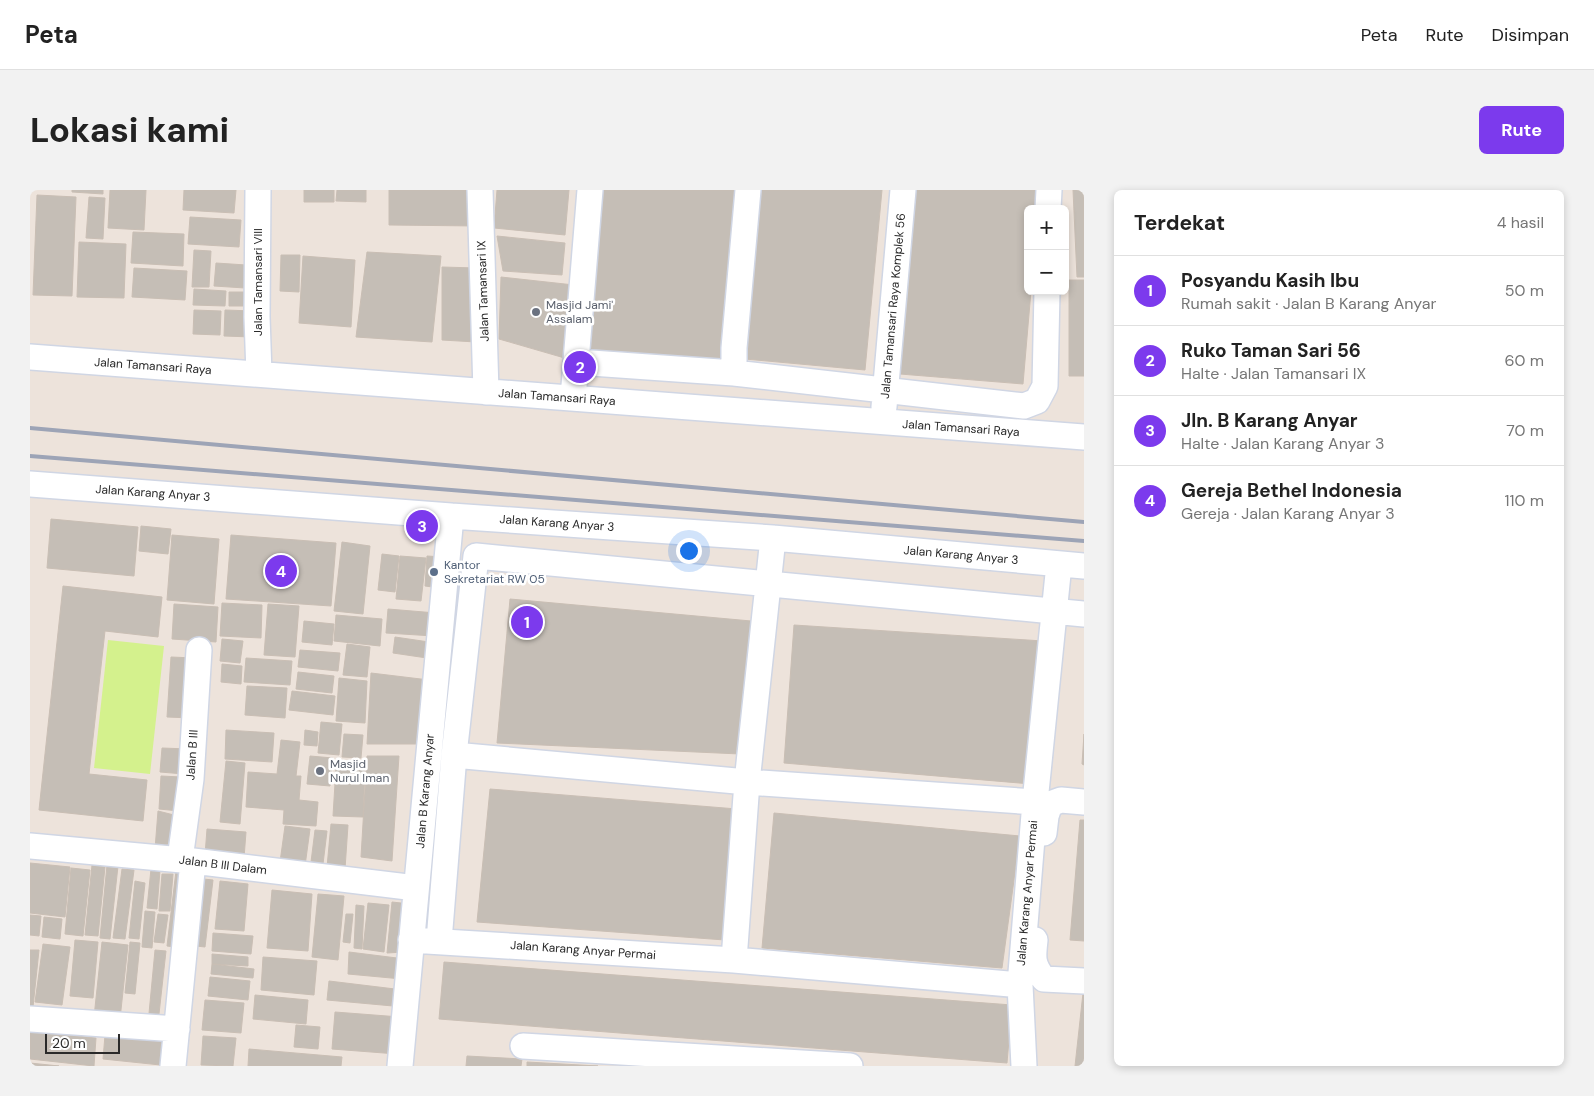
<!DOCTYPE html>
<html lang="id">
<head>
<meta charset="utf-8">
<style>
	:root { --surface:#fff; --page:#f2f2f2; --text:#222; --muted:#767676; --line:#e0e0e0; --accent:#7c3aed }
	body { margin:0; font-family:"DM Sans",sans-serif; background:var(--page); color:var(--text) }
	.controls { position:absolute; right:15px; top:15px; display:grid; overflow:hidden; border-radius:8px; box-shadow:0 2px 8px #0003 }
	.controls button { width:45px; height:45px; display:grid; place-items:center; padding:0; border:0; border-bottom:1px solid var(--line); background:var(--surface); color:var(--text); font:25px sans-serif }
	.scale { position:absolute; left:15px; bottom:12px; width:75px; box-sizing:border-box; padding-left:5px; border:2px solid #2a2a2a; border-top:0; font-size:14px; line-height:18px; white-space:nowrap; color:#2a2a2a; -webkit-text-stroke:4px #fff; paint-order:stroke }
	.you { position:absolute; left:658px; top:360px; width:18px; height:18px; margin:-12px; border:4px solid #fff; border-radius:50%; background:#1a73e8; box-shadow:0 0 0 8px #1a73e833 }
	.badge { display:grid; place-items:center; width:32px; height:32px; border-radius:50%; background:var(--accent); color:#fff; font-size:16px; font-weight:700 }
	.pin { position:absolute; translate:-50% -50%; border:2px solid #fff; box-shadow:0 1px 5px #0006 }
	.list { margin:0; padding:0; list-style:none }
	h2 { display:flex; justify-content:space-between; align-items:center; height:65px; margin:0; padding:0 20px; font-size:21px }
	h2 small { font-size:16px; font-weight:400; color:var(--muted) }
	.list li { display:grid; grid-template-columns:32px 1fr auto; gap:15px; align-items:center; box-sizing:border-box; height:70px; padding:0 20px; border-top:1px solid var(--line) }
	.list b { display:block; font-size:19px; white-space:nowrap }
	.list p { margin:0; font-size:16px; white-space:nowrap; color:var(--muted) }
	.list em { font-size:16px; font-style:normal; color:var(--muted) }
	.map { position:relative; flex:none; width:1054px; height:876px; overflow:hidden; border-radius:8px }
	header { display:flex; align-items:center; gap:30px; box-sizing:border-box; height:70px; padding:0 25px; background:var(--surface); border-bottom:1px solid var(--line) }
	header strong { font-size:24px }
	nav { display:flex; gap:28px; margin-inline-start:auto; font-size:18px }
	.intro { display:flex; align-items:center; justify-content:space-between; box-sizing:border-box; height:120px; padding:0 30px }
	h1 { margin:0; font-size:35px }
	.button { padding:12px 22px; border-radius:8px; background:var(--accent); color:#fff; font-size:18px; font-weight:700 }
	main { display:flex; gap:30px; padding:0 30px }
	aside { flex:1; background:var(--surface); border-radius:8px; box-shadow:0 2px 8px #0003 }
	.map>svg:first-child { display:block }
	.pitch { fill:#d4f18d }
	.building { fill:#c5beb6; stroke:#c9beb4 }
	.lines { fill:none; stroke-linecap:round; stroke-linejoin:round }
	.minor-casing { stroke:#d0d6e4; stroke-width:28 }
	.minor { stroke:#fff; stroke-width:25 }
	.rail { stroke:#9da4b6; stroke-width:4 }
	.worship-dot { fill:#6b7280; stroke:#fff; stroke-width:2 }
	.service-dot { fill:#5c6f8a; stroke:#fff; stroke-width:2 }
	.labels { text-anchor:middle; dominant-baseline:central; stroke-width:5; stroke-linejoin:round; paint-order:stroke }
	.street-label { font-size:12px; fill:#2a2a2a; stroke:#fff }
	.worship-label { font-size:12px; fill:#5b616d; stroke:#fff; text-anchor:start }
	.service-label { font-size:12px; fill:#4e5e75; stroke:#fff; text-anchor:start }
</style>
</head>
<body>
<header>
<strong>Peta</strong>
<nav><a>Peta</a><a>Rute</a><a>Disimpan</a></nav>
</header>
<div class="intro"><h1>Lokasi kami</h1><a class="button">Rute</a></div>
<main>
<div class="map">
<svg width="1054" height="876" viewBox="0 0 1054 876">
	<rect width="100%" height="100%" fill="#ede3db"/>
	<path class="pitch" d="M78,450l56,6 -14,128 -56,-6z"/>
	<path class="building" d="M42,0h31v4l-31,-2z
		M80,0h36l-2,40 -36,-2z
		M154,0h52l-2,23 -51,-3z
		M274,0h30v12h-30z
		M307,0h29v12l-30,-1z
		M359,0h89l-1,36 -88,-1z
		M467,0h72l-4,45 -71,-7z
		M568,0h144l-15,173 -143,-12z
		M731,0h121l-17,180 -120,-11z
		M885,0h124l-2,19h-9v82h3l-8,93 -123,-10z
		M1043,0h11v87h-7z
		M7,5l39,2 -4,99 -39,-1z
		M59,7l16,1 -2,41 -17,-1z
		M160,27l51,3 -2,27 -51,-3z
		M103,42l51,2 -1,32 -52,-3z
		M467,46l68,7 -3,32 -59,-4z
		M49,52l47,2 -2,54 -47,-1z
		M164,60l17,1 -2,36h-17z
		M337,62l74,4 -9,86 -76,-5z
		M251,65h19l-1,37 -19,-1z
		M273,66l52,4 -4,67 -52,-4z
		M186,73l30,2 -1,23 -31,-2z
		M412,77l34,1v74l-34,-2z
		M104,78l53,3 -2,29 -53,-3z
		M471,87l73,8 -6,74 -69,-20z
		M1039,90h15v96h-15z
		M164,99l32,2 -1,15 -32,-1z
		M199,102h26v14h-26z
		M164,120l27,1 -1,24 -27,-1z
		M195,120l28,1 -1,26 -28,-1z
		M21,329l87,8 -4,49 -87,-8z
		M111,336l30,3 -3,25 -29,-3z
		M142,345l47,4 -5,65 -47,-4z
		M201,345l105,8 -5,63 -105,-7z
		M312,352l28,4 -7,68 -29,-3z
		M352,364l17,2 -4,36 -17,-2z
		M370,366l26,2 -5,43 -25,-2z
		M397,366l16,1 -3,31 -15,-2z
		M33,396l99,11 -4,40 -53,-6 -16,143 58,6 -4,41 -104,-11z
		M480,409l241,22 -11,133 -243,-11z
		M192,413l40,2 -1,33 -41,-2z
		M144,414l44,3 -2,35 -44,-3z
		M238,414l31,2 -4,51 -31,-2z
		M358,419l48,4 -2,23 -48,-3z
		M306,425l46,4 -2,27 -46,-5z
		M274,431l30,3 -2,21 -30,-3z
		M764,435l249,16 -12,143 -247,-21z
		M365,447l34,5 -2,16 -34,-5z
		M192,449l21,2 -3,22 -20,-2z
		M317,454l23,3 -3,30 -24,-2z
		M270,460l40,3 -2,18 -40,-4z
		M141,467l23,1 -3,60 -24,-1z
		M216,468l46,3 -2,24 -46,-3z
		M192,474l20,2 -1,18 -20,-2z
		M268,482l36,4 -2,17 -36,-4z
		M341,483l58,7 -5,64h-57z
		M309,488l28,3 -2,42 -29,-2z
		M217,496l40,2 -2,30 -40,-3z
		M262,501l43,5 -2,19 -44,-5z
		M291,532l21,2 -3,31 -21,-2z
		M196,540l48,3 -2,29 -47,-3z
		M275,540l13,2 -1,14 -13,-1z
		M314,544l19,1 -2,23 -19,-1z
		M1054,544v31l-2,-1z
		M251,550l19,2 -4,34h5l-2,24 19,2 -2,24 -33,-2 1,-14 -38,-3 2,-35 29,2z
		M132,558l26,1 -4,25 -24,-2z
		M280,566l23,2 -3,28 -23,-2z
		M337,566h32l-7,105 -31,-4z
		M196,571l19,2 -5,61 -20,-2z
		M306,577l29,2 -2,48 -30,-1z
		M131,586l20,1 -2,34 -20,-2z
		M460,599l247,20 -12,131 -248,-18z
		M128,621l20,5 -2,25 -21,8z
		M744,623l246,23 -18,132 -240,-20z
		M1050,630h4v121l-14,-1z
		M301,634l17,1 -3,44 -18,-2z
		M255,636l25,3 -5,37 -25,-4z
		M177,639l39,3 -2,26 -39,-3z
		M285,640l12,1 -4,33 -12,-2z
		M0,673l40,4 -5,50 -35,-4z
		M62,675l13,2 -7,69 -13,-1z
		M77,675l11,1 -8,73 -10,-1z
		M41,678l19,2 -7,66 -18,-2z
		M92,679l12,1 -9,69 -12,-1z
		M121,679l9,1 -3,39 -10,-1z
		M146,681l15,1 -8,76 -16,-2z
		M132,684h11l-3,37h-11z
		M164,688l19,2 -8,67 -18,-2z
		M105,691l10,2 -6,56 -10,-1z
		M190,691l28,3 -4,47 -29,-2z
		M242,700l40,4 -4,57 -41,-3z
		M288,704l26,2 -6,64 -26,-3z
		M362,712l18,2 -6,48 -17,1z
		M338,713l21,2 -5,47 -21,-3z
		M326,715l8,1 -2,43 -8,-1z
		M115,721l10,1 -3,36 -10,-1z
		M128,724l10,1 -4,28 -10,-1z
		M316,724h7l-3,29 -7,-1z
		M0,725l11,1 -2,20 -9,-1z
		M14,727l18,2 -2,20 -18,-2z
		M183,743l40,3 -2,18 -39,-3z
		M45,750l23,2 -5,56 -23,-2z
		M72,752l26,3 -8,74 -26,-2z
		M100,752l10,1 -5,51 -10,-1z
		M13,754l27,3 -8,58 -27,-3z
		M0,760h9l-6,57h-3z
		M125,760l11,1 -8,72 -10,1z
		M319,762l56,7 -3,20 -54,-5z
		M182,764l36,3v9l-36,-2z
		M233,767l54,4 -3,34 -53,-5z
		M414,772l568,43 -5,58 -568,-44z
		M182,774l42,5 -1,9 -42,-4z
		M180,787l40,4 -2,19 -40,-4z
		M299,791l66,8 -2,17 -66,-6z
		M1053,803h1v73h-9z
		M225,805l53,5 -2,24 -53,-5z
		M175,810l39,3 -3,30 -39,-3z
		M305,822l65,5 -3,37 -65,-5z
		M266,835l24,2 -2,22 -24,-2z
		M0,841l66,7 -2,28 -64,-7z
		M75,845l68,8 -3,23 -67,-7z
		M173,846l33,2 -3,28 -32,-1z
		M219,859l93,8 -1,9h-93z
		M437,866l55,3 -1,7h-55z
		M497,872l71,4h-71z
		M0,873l29,3h-29z"/>
	<g class="lines">
		<g class="minor-casing">
			<path id="minor" d="M228,0l-1,127 2,57
				M450,0l6,202
				M1018,19l1,-19
				M0,167l1054,80
				M547,172l157,11 290,33 13,-5 8,-15 2,-95
				M704,183v-25l14,-158
				M543,208l17,-208
				M854,217l19,-217
				M0,294l421,32 322,22 311,28
				M424,565l293,27 288,20
				M1014,643l2,-17 4,-12 11,-4 23,2
				M0,656l163,15 223,27
				M150,669l11,-80 8,-129
				M381,750l323,20 286,25
				M1005,750c-2,17 -3,25 9,39l40,2
				M409,751l15,-186 22,-199 608,58
				M704,770l13,-178 26,-244
				M0,829l147,10
				M493,856l327,20
				M143,876l20,-205
				M370,876l51,-550
				M994,876l-4,-81 15,-183 24,-238"/>
		</g>
		<use href="#minor" class="minor"/>
		<path class="rail" d="M0,238l1054,94
			M0,266l1054,85"/>
	</g>
	<g class="worship-dot">
		<circle cx="506" cy="122" r="5"/>
		<circle cx="290" cy="581" r="5"/>
	</g>
	<circle class="service-dot" cx="404" cy="382" r="5"/>
	<g class="labels">
		<g class="street-label">
			<text transform="translate(228 92) rotate(-90)">Jalan Tamansari VIII</text>
			<text transform="translate(453 101) rotate(-92)">Jalan Tamansari IX</text>
			<text transform="translate(863 116) rotate(-85)">Jalan Tamansari Raya Komplek 56</text>
			<text transform="translate(123 176) rotate(4)">Jalan Tamansari Raya</text>
			<text transform="translate(527 207) rotate(4)">Jalan Tamansari Raya</text>
			<text transform="translate(931 238) rotate(4)">Jalan Tamansari Raya</text>
			<text transform="translate(123 303) rotate(4)">Jalan Karang Anyar 3</text>
			<text transform="translate(527 333) rotate(4)">Jalan Karang Anyar 3</text>
			<text transform="translate(931 365) rotate(5)">Jalan Karang Anyar 3</text>
			<text transform="translate(162 565) rotate(-86)">Jalan B III</text>
			<text transform="translate(395 601) rotate(-85)">Jalan B Karang Anyar</text>
			<text transform="translate(193 675) rotate(7)">Jalan B III Dalam</text>
			<text transform="translate(997 703) rotate(-85)">Jalan Karang Anyar Permai</text>
			<text transform="translate(553 760) rotate(4)">Jalan Karang Anyar Permai</text>
		</g>
		<g class="worship-label">
			<text x="516" y="115">Masjid Jami'<tspan x="516" dy="14">Assalam</tspan></text>
			<text x="300" y="574">Masjid<tspan x="300" dy="14">Nurul Iman</tspan></text>
		</g>
		<g class="service-label">
			<text x="414" y="375">Kantor<tspan x="414" dy="14">Sekretariat RW 05</tspan></text>
		</g>
	</g>
</svg>
<div class="controls">
<button>+</button>
<button>−</button>
</div>
<div class="scale">20 m</div>
<div class="you"></div>
<div class="pin badge" style="left:497px;top:432px">1</div>
<div class="pin badge" style="left:550px;top:177px">2</div>
<div class="pin badge" style="left:392px;top:336px">3</div>
<div class="pin badge" style="left:251px;top:381px">4</div>
</div>
<aside>
<h2>Terdekat<small>4 hasil</small></h2>
<ul class="list">
<li><span class="badge">1</span><div><b>Posyandu Kasih Ibu</b><p>Rumah sakit · Jalan B Karang Anyar</p></div><em>50 m</em></li>
<li><span class="badge">2</span><div><b>Ruko Taman Sari 56</b><p>Halte · Jalan Tamansari IX</p></div><em>60 m</em></li>
<li><span class="badge">3</span><div><b>Jln. B Karang Anyar</b><p>Halte · Jalan Karang Anyar 3</p></div><em>70 m</em></li>
<li><span class="badge">4</span><div><b>Gereja Bethel Indonesia</b><p>Gereja · Jalan Karang Anyar 3</p></div><em>110 m</em></li>
</ul>
</aside>
</main>
</body>
</html>
